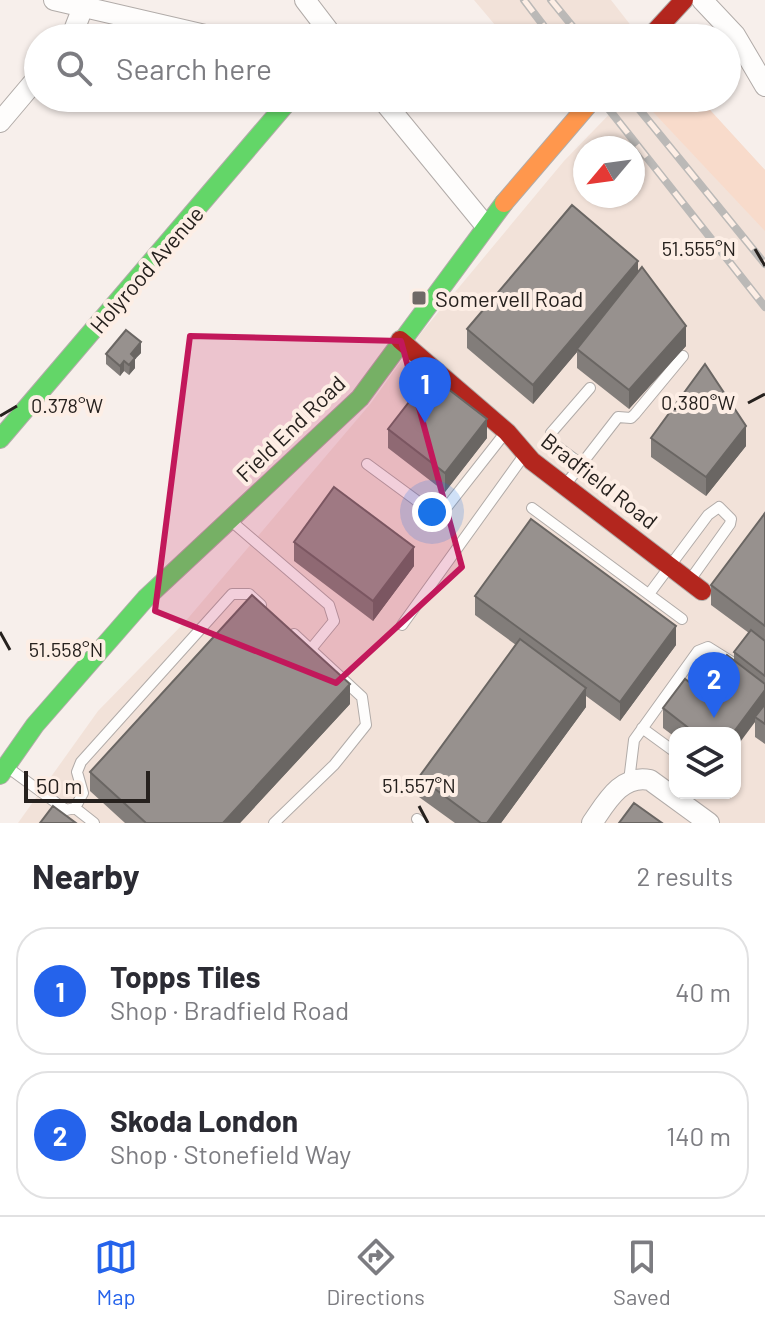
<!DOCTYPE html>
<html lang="en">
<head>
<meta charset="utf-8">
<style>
	:root { --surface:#fff; --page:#f7f7f7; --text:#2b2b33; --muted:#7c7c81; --line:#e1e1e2; --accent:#2563eb }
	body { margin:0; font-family:Barlow,sans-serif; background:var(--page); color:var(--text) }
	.controls { position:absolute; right:24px; bottom:24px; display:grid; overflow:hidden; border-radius:16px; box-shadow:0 2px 6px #0004 }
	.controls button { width:72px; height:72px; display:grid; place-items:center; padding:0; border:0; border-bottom:2px solid var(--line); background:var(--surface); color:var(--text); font:40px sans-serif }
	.compass { position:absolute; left:573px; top:136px; width:72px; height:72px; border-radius:50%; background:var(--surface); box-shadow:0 2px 6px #0004; rotate:241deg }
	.scale { position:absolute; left:24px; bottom:20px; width:126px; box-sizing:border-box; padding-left:8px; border:4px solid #26211e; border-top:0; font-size:22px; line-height:28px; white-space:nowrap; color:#26211e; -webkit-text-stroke:6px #fdeee5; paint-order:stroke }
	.you { position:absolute; left:432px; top:512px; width:28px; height:28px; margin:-20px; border:6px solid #fff; border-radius:50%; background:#1a73e8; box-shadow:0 0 0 12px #1a73e833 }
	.badge { display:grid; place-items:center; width:52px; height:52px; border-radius:50%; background:var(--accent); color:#fff; font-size:26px; font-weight:700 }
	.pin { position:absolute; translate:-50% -66px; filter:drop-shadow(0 2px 4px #0008) }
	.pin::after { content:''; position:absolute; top:42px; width:28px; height:24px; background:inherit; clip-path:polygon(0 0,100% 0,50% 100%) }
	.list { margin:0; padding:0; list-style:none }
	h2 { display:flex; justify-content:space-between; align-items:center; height:104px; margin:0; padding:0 32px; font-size:34px }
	h2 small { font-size:26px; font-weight:400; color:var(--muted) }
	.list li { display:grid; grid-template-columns:52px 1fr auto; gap:24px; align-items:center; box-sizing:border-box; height:128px; margin:0 16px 16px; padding:0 16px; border:2px solid var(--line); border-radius:32px }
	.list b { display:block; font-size:30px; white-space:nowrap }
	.list p { margin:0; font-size:26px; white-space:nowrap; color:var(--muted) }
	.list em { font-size:26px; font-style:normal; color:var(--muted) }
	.icon { flex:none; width:44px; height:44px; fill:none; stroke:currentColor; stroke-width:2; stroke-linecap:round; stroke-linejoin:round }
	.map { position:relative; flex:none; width:765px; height:823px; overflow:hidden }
	.search { position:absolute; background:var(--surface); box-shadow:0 2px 6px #0004; left:24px; right:24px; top:24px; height:88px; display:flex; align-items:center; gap:20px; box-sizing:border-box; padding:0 28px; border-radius:44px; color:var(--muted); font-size:30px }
	.sheet { height:392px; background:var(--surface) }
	nav { display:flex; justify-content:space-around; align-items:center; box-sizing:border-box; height:112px; border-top:2px solid var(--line); background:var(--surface); font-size:22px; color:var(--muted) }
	nav a { display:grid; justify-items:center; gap:4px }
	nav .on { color:var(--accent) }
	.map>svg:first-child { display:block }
	.built { fill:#f2e2d9; fill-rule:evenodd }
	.green { fill:#f8dbcb }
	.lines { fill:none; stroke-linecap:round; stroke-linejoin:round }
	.lane-casing { stroke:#b1aba8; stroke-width:12 }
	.street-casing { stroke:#b1aba8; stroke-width:22 }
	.fast-casing { stroke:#b1aba8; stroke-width:20 }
	.slow-casing { stroke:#b1aba8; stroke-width:20 }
	.jam-casing { stroke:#b1aba8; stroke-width:20 }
	.lane { stroke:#fefdfc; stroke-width:10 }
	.street { stroke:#fefdfc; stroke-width:20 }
	.fast { stroke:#63d668; stroke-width:18 }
	.slow { stroke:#ff974d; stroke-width:18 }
	.jam { stroke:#b3261e; stroke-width:18 }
	.rail-casing { stroke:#bbb9b7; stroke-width:8 }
	.rail { stroke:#fdeee5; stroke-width:5; stroke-dasharray:15; stroke-linecap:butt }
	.wall { fill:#827d7a }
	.shaded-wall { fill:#6a6663 }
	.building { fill:#97918e; stroke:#6a6663; stroke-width:2 }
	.marked { fill:#c2185b; fill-opacity:0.2; stroke:#c2185b; stroke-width:6; stroke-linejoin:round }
	.ticks { fill:none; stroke:#26211e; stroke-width:3 }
	.poi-dot { fill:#6f6966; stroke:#fdeee5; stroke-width:3 }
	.labels { text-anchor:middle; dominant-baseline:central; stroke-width:8; stroke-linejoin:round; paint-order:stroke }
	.street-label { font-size:22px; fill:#26211e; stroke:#fdeee5 }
	.poi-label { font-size:22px; fill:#26211e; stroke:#fdeee5; text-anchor:start }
	.ticks-label { font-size:20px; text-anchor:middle; fill:#26211e; stroke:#fdeee5; stroke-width:8; stroke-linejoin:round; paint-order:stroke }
</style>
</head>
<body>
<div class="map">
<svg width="765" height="823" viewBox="0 0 765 823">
	<rect width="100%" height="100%" fill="#f7efeb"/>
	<path class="built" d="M474,0h137l25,32 -4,6h-126z
		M625,98h74l66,72v653h-747l80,-112 86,-88 187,-220 50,-70 143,-172zM585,148h48v48h-48zM675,733h60v60h-60z"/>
	<path class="green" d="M640,98h59l66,72v61z"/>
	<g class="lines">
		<g class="lane-casing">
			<path id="lane" d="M367,464l72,53 66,-84
				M581,464l-27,-20 -3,-11 39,-45
				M566,484l52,-67 13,1 4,-4 48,-58
				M532,508l150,111
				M230,520l99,85 5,16 -23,28
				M649,594l59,-79 11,-8 12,12 -1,5 -40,56
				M402,625l123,-171
				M642,728l33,24
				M7,767l59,43 9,-2 19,15
				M629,781l5,-41 64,-89 10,-4 24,15
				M75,808l8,-15 -6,-21 4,-10 151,-168h17l12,11
				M417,819l5,4
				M274,823l60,-58 32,-40 -4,-28 -68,-63"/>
		</g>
		<g class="street-casing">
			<path id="street" d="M54,0l164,38
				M305,0l29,38
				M702,0l33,35 30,51
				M71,38l12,-31
				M381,98l104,127
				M0,122l38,-45
				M592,823c14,-20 29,-49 58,-43l59,43"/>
		</g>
		<g class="fast-casing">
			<path id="fast" d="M0,439l291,-341
				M0,775l35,-50 111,-127 214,-200 144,-195"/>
		</g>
		<g class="slow-casing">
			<path id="slow" d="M504,203l90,-105"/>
		</g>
		<g class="jam-casing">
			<path id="jam" d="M649,38l35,-38
				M400,340l107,92 25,29 170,130"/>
		</g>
		<use href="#lane" class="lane"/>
		<use href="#street" class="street"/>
		<use href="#fast" class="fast"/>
		<use href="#slow" class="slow"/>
		<use href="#jam" class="jam"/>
		<g class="rail-casing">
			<path id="rail" d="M524,0l29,38
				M551,0l31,38
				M600,98l165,209
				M630,98l135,166"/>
		</g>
		<use href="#rail" class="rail"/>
	</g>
	<path class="wall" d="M638,272l48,74 -57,63 -52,-41v-16l-44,52 -66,-56v-19z
		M141,353l-6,6v9l-6,7 -5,-4 -4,5 -14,-12v-10z
		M388,429l99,9 -42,54 -57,-44z
		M651,438l95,8 -40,50 -55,-39z
		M765,513v231l-10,-7v-15l-20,11h-60v4l-12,-9v-20l37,-18 34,-30v-8l15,-19 -38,-28v-20z
		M294,542l120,24 -41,55 -79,-60z
		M475,596l201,49 -56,76 -34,-25v11l-85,116h-46l-36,-26v-20l97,-132 -41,-30z
		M350,704l-110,119h-115l-35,-32v-19z"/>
	<path class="shaded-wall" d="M638,261v19l-61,69v3l-44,52v-19z
		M686,326v20l-57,63v-19z
		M141,342v11l-6,6v9l-6,7 2,-21z
		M124,361v10l-4,5v-10z
		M487,419v19l-42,54v-19z
		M746,426v20l-40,50v-19z
		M414,547v19l-41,55v-20z
		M676,626v19l-56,76v-19z
		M350,684v20l-110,119h-17z
		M586,688v19l-85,116h-14z
		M765,690v19l-10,8v5l-20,27v-16h-2z"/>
	<path class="building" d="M572,205l66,56 -105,124 -66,-56z
		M642,267l44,59 -57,64 -52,-41z
		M126,330l15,12 -10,12 4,4 -6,7 -5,-4 -4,5 -14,-12z
		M705,364l41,62 -40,51 -55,-39z
		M430,375l57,44 -42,54 -57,-44z
		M334,487l80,60 -41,54 -79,-59z
		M765,513v113l-54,-41z
		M531,519l145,107 -56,76 -145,-106z
		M252,595l98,89 -127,139h-77l-56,-51z
		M751,630l14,11v35l-31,-24z
		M520,639l66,49 -99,135h-6l-62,-46z
		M727,655l38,29v6l-32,43h-38l-32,-25 22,-29 15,11z
		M765,704v20l-10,-7z
		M634,803l28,20h-43z
		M53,806l23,17h-36z"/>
	<path class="marked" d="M190,336l211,5 61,226 -126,116 -181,-72z"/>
	<path class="ticks" d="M755,249l10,17M748,403l17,-9M0,416l17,-10M0,632l10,18M419,806l9,17"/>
	<rect class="poi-dot" x="411" y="290" width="16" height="16" rx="4"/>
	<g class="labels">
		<g class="street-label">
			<text transform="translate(146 269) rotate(-49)">Holyrood Avenue</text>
			<text transform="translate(290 428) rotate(-44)">Field End Road</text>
			<text transform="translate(600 480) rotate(38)">Bradfield Road</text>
		</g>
		<g class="poi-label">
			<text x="435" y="298">Somervell Road</text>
		</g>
	</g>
	<g class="ticks-label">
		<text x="699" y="256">51.555°N</text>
		<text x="698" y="410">0.380°W</text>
		<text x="67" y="413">0.378°W</text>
		<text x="66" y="657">51.558°N</text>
		<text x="419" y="793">51.557°N</text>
	</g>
</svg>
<div class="controls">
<button><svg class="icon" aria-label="layers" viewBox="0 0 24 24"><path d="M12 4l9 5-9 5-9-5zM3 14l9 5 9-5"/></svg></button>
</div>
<svg class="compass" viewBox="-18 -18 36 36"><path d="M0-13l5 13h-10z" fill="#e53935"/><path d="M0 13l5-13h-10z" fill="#7c7c81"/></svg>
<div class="scale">50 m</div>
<div class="you"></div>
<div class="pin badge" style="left:425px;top:423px">1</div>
<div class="pin badge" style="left:714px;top:718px">2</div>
<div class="search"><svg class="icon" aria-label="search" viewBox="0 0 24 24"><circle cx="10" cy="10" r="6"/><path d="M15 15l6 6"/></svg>Search here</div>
</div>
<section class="sheet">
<h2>Nearby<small>2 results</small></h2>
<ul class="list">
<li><span class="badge">1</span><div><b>Topps Tiles</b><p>Shop · Bradfield Road</p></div><em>40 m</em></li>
<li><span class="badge">2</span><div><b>Skoda London</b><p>Shop · Stonefield Way</p></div><em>140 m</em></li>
</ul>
</section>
<nav>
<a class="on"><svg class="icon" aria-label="map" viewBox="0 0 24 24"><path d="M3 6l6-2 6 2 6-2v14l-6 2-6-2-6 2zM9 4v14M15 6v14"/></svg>Map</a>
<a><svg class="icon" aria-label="directions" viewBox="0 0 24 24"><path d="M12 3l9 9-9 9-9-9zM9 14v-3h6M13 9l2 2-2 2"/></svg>Directions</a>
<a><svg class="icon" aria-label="saved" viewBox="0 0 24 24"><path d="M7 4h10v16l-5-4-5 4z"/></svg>Saved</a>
</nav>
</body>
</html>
